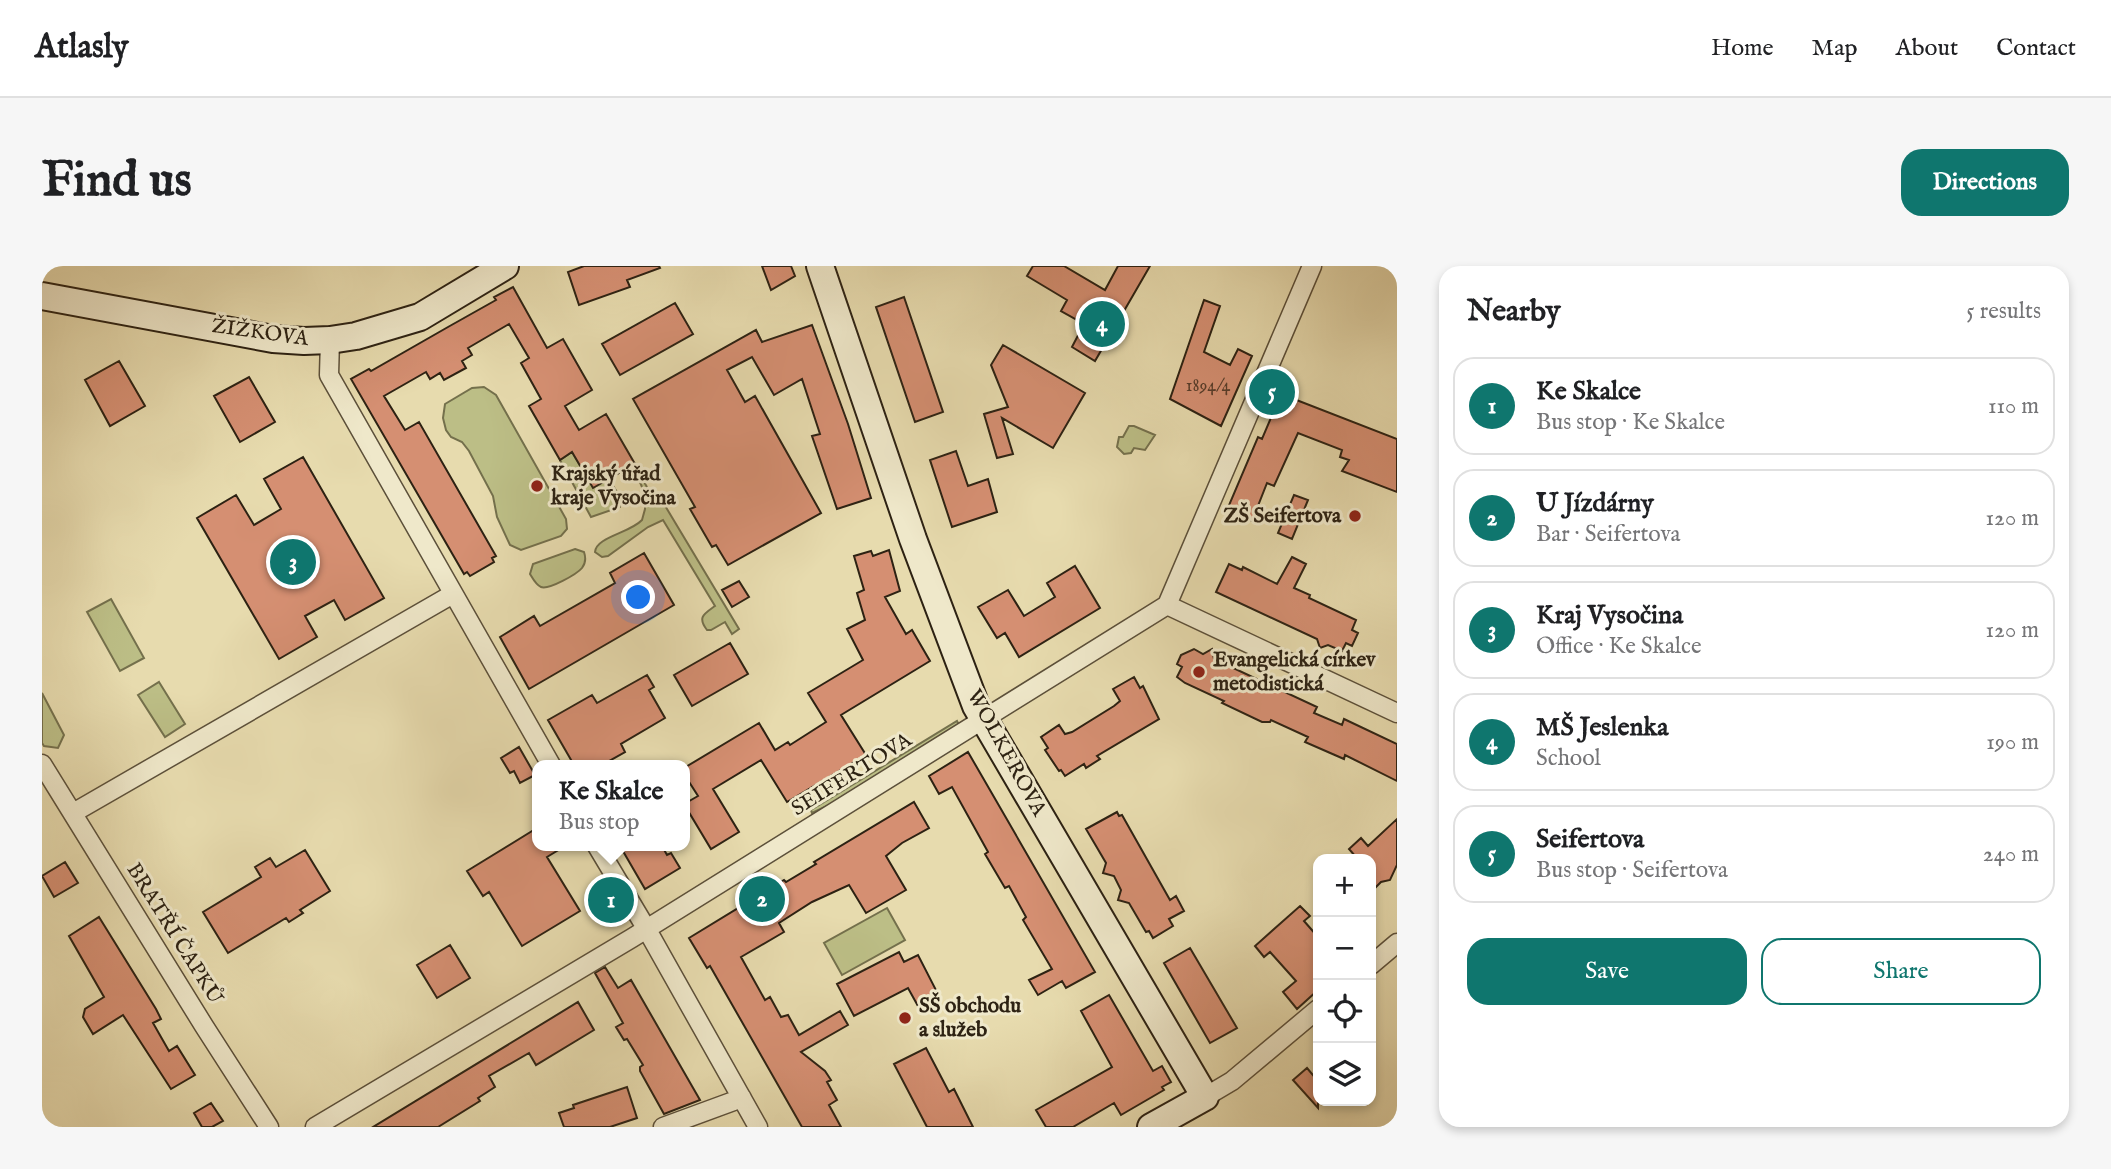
<!DOCTYPE html>
<html lang="en">
<head>
<meta charset="utf-8">
<style>
	:root { --surface:#fff; --page:#f6f6f6; --text:#202124; --muted:#757577; --line:#e0e0e0; --accent:#0f766e }
	body { margin:0; font-family:"IM FELL English",serif; background:var(--page); color:var(--text) }
	.controls { position:absolute; right:21px; bottom:21px; display:grid; overflow:hidden; border-radius:14px; box-shadow:0 4px 10px #0003 }
	.controls button { width:63px; height:63px; display:grid; place-items:center; padding:0; border:0; border-bottom:2px solid var(--line); background:var(--surface); color:var(--text); font:35px sans-serif }
	.you { position:absolute; left:597px; top:332px; width:24px; height:24px; margin:-18px; border:5px solid #fff; border-radius:50%; background:#1a73e8; box-shadow:0 0 0 10px #1a73e833 }
	.badge { display:grid; place-items:center; width:46px; height:46px; border-radius:50%; background:var(--accent); color:#fff; font-size:23px; font-weight:700 }
	.pin { position:absolute; translate:-50% -50%; border:4px solid #fff; box-shadow:0 2px 7px #0006 }
	.popup { position:absolute; left:490px; top:494px; width:158px; height:91px; box-sizing:border-box; display:grid; place-content:center; border-radius:14px; background:var(--surface); filter:drop-shadow(0 2px 5px #0005); font-size:23px; white-space:nowrap; color:var(--muted) }
	.popup b { font-size:26px; color:var(--text) }
	.popup::after { content:''; position:absolute; left:50%; top:100%; margin-left:-14px; border:14px solid transparent; border-top-color:var(--surface) }
	.list { margin:0; padding:0; list-style:none }
	h2 { display:flex; justify-content:space-between; align-items:center; height:91px; margin:0; padding:0 28px; font-size:30px }
	h2 small { font-size:23px; font-weight:400; color:var(--muted) }
	.list li { display:grid; grid-template-columns:46px 1fr auto; gap:21px; align-items:center; box-sizing:border-box; height:98px; margin:0 14px 14px; padding:0 14px; border:2px solid var(--line); border-radius:21px }
	.list b { display:block; font-size:26px; white-space:nowrap }
	.list p { margin:0; font-size:23px; white-space:nowrap; color:var(--muted) }
	.list em { font-size:23px; font-style:normal; color:var(--muted) }
	.actions { display:flex; gap:14px; padding:21px 28px }
	.actions a { flex:1; padding:16px 0; border:2px solid var(--accent); border-radius:21px; text-align:center; font-size:24px; color:var(--accent) }
	.actions .main { background:var(--accent); color:#fff }
	.icon { flex:none; width:38px; height:38px; fill:none; stroke:currentColor; stroke-width:2; stroke-linecap:round; stroke-linejoin:round }
	.map { position:relative; flex:none; width:1355px; height:861px; overflow:hidden; border-radius:21px }
	header { display:flex; align-items:center; gap:42px; box-sizing:border-box; height:98px; padding:0 35px; background:var(--surface); border-bottom:2px solid var(--line) }
	header strong { font-size:33px }
	nav { display:flex; gap:38px; margin-inline-start:auto; font-size:24px }
	.intro { display:flex; align-items:center; justify-content:space-between; box-sizing:border-box; height:168px; padding:0 42px }
	h1 { margin:0; font-size:49px }
	.button { padding:18px 32px; border-radius:21px; background:var(--accent); color:#fff; font-size:24px; font-weight:700 }
	main { display:flex; gap:42px; padding:0 42px }
	aside { flex:1; background:var(--surface); border-radius:21px; box-shadow:0 4px 10px #0003 }
	.map>svg:first-child { display:block }
	.green { fill:#bcbe86; stroke:#74704c; stroke-width:2 }
	.building { fill:#d58f72; stroke:#2d2213; stroke-width:2 }
	.lines { fill:none; stroke-linecap:round; stroke-linejoin:round }
	.street-casing { stroke:#5c503a; stroke-width:21 }
	.secondary-casing { stroke:#2d2213; stroke-width:30 }
	.street { stroke:#efe8ca; stroke-width:18 }
	.secondary { stroke:#efe8ca; stroke-width:26 }
	.poi-dot { fill:#8f2418; stroke:#efe8ca; stroke-width:2.5 }
	.labels { text-anchor:middle; dominant-baseline:central; stroke-width:6; stroke-linejoin:round; paint-order:stroke }
	.number-label { font-size:18px; fill:#573d2b }
	.street-label { font-size:21px; fill:#2d2213; stroke:#efe8ca }
	.poi-label { font-size:21px; font-weight:bold; fill:#2d2213; stroke:#efe8ca; text-anchor:start }
</style>
</head>
<body>
<header>
<strong>Atlasly</strong>
<nav><a>Home</a><a>Map</a><a>About</a><a>Contact</a></nav>
</header>
<div class="intro"><h1>Find us</h1><a class="button">Directions</a></div>
<main>
<div class="map">
<svg width="1355" height="861" viewBox="0 0 1355 861">
	<rect width="100%" height="100%" fill="#e7dbae"/>
	<filter id="stains"><feTurbulence type="fractalNoise" baseFrequency=".00286" numOctaves="4"/><feColorMatrix values="0 0 0 0 .2 0 0 0 0 .09 0 0 0 0 .02 0 0 0 .5 -.17"/></filter>
	<radialGradient id="worn" r=".72"><stop offset=".6" stop-color="#630" stop-opacity="0"/><stop offset="1" stop-color="#630" stop-opacity=".3"/></radialGradient>
	<path class="green" d="M442,121l12,8 70,124 1,10 -6,7 -40,14 -11,-5 -13,-28 -4,-21 -24,-45 -7,-9 -11,-5 -5,-7 -3,-12 2,-14 27,-16z
		M1087,160h5l21,9 -10,15 -11,-2 -3,5 -7,1 -7,-7 2,-10h4z
		M530,186l21,35 15,-9 11,17 1,12 -29,10 -31,-57z
		M596,206l15,25 5,-3 81,135 -7,5 -7,-12 -14,8h-4c-10,-13 -3,-16 8,-24l-52,-86 -15,7 -40,29 -6,1 -7,-5c1,-15 35,-19 47,-32l3,-11v-15l-9,-21z
		M533,283l9,3c2,6 2,11 -2,16 -5,6 -33,22 -41,19 -5,-2 -8,-8 -11,-13l3,-10z
		M69,333l33,59 -24,13 -33,-59z
		M117,416l26,42 -20,13 -27,-42z
		M0,427l22,42 -6,13 -14,-2 -2,-3z
		M915,455l2,4 -130,80 -17,8 -1,-3z
		M845,642l18,32 -63,35 -18,-32z"/>
	<path class="building" d="M542,0h75l1,2 -33,12 3,7 -51,18 -11,-33z
		M720,0h29l4,10 -24,14z
		M991,0h31l41,24 13,-24h32l-55,95 -23,-14 12,-23 -23,-13 6,-11 -40,-24z
		M471,21l34,61 16,-9 29,51 -27,16 14,24 27,-16 29,50 -42,24 -21,-36 -12,8 -31,-54 12,-7 -20,-36 8,-5 -20,-34 -41,24 4,7 -10,6 4,7 -22,12 -4,-7 -10,6 -4,-7 -42,24 21,34 14,-8 77,134 -4,2 2,4 -24,14 -3,-4 -3,2 -113,-195 18,-10 2,2 77,-44 48,-27 -2,-3z
		M862,31l39,115 -28,10 -39,-115z
		M1162,34l16,6 -16,46 26,13 8,-16 14,7 -31,70 -51,-27z
		M633,37l18,31 -73,41 -18,-31z
		M770,59l36,99 23,74 -34,11 -25,-73 8,-2 -18,-55 -28,16 -22,-38 -25,13 18,32 10,-6 66,117 -93,52 -12,-20 -4,2 -22,-38 5,-2 -62,-108 123,-69 6,12z
		M961,79l82,48 -32,55 -51,-30 11,36 -16,4 -13,-44 24,-7 -17,-42z
		M77,95l26,45 -35,20 -25,-46z
		M207,111l26,45 -35,20 -26,-46z
		M1239,128l116,45v53l-55,-21 7,-11 -9,-3 2,-7 -44,-17 -24,53 -7,-3 -15,38 -25,-11 31,-73 4,2z
		M914,185l12,35 20,-7 9,33 -45,15 -22,-67z
		M261,191l81,141 -39,22 -11,-20 -29,16 12,21 -38,22 -82,-141 39,-23 18,30 27,-16 -17,-30z
		M1252,229l14,5 -16,39 -14,-6z
		M847,284l11,41 -15,6 21,37 6,-4 18,31 -89,54 25,40 -79,47 -26,-42 -48,29 26,43 -28,17 -27,-45 14,-8 -14,-22v-6l75,-45 16,27 13,-8 2,3 36,-23 -18,-29 55,-33 -16,-31 18,-9 -8,-27 7,-3 -10,-34 17,-5 2,5z
		M602,287l30,52 -145,84 -29,-52 34,-21 6,10 75,-43 -5,-10z
		M1250,291l14,7 -12,24 16,7 -1,3 47,22 -4,10 6,3 -6,13 -6,-3 -4,8 -14,-6 -8,3 -3,-9 -101,-47 13,-28 13,6 1,-3 34,17z
		M1033,300l25,42 -81,49 -14,-24 -8,5 -19,-31 30,-17 16,26 31,-19 -8,-14z
		M697,315l10,16 -17,10 -10,-17z
		M688,377l18,31 -56,32 -18,-31z
		M1152,383l9,5 9,-5 2,10 103,48 -3,6 28,12 2,-6 53,25v37l-52,-26 -1,4 -39,-17 3,-5 -37,-17 -1,2h-8l-40,-19 2,-2 -39,-18 -8,-6 5,-10 -5,-3 4,-9z
		M605,409l7,12 -5,3 16,28 -44,26 4,8 -23,13h-28l-26,-45 44,-25 5,8z
		M1092,411l6,11 3,-2 16,33 -62,37 3,3 -14,9 -2,-4 -19,12 -4,-6 -2,1 -14,-21 3,-2 -7,-11 18,-12 6,9 7,-2 42,-26 6,-5 -7,-12z
		M477,481l16,28 -15,8 -6,-12 -4,2 -9,-15z
		M926,486l127,220 -29,16 -4,-7 -24,14 -9,-15 23,-11 -29,-49 3,-3 -17,-31 -4,2 -20,-34 3,-2 -36,-65 -13,7 -10,-18z
		M872,536l15,26 -27,15 -16,13 20,34 -40,23 -17,-28 -37,17 -33,21 5,9 -43,25 24,43 5,-3 11,20 7,-2 11,20 41,-24 8,14 -47,27 24,19 6,9 -4,2 10,18 -8,5 12,22h-39l-92,-161 -3,2 -18,-30 95,-58 2,2 30,-18 -2,-2z
		M1075,546l2,4 3,-1 48,85 6,-4 8,15 -15,8 4,7 -20,12 -4,-7 -3,1 -17,-29 -11,-3 3,-10 -7,-14 -11,-3 3,-10 -20,-34z
		M1355,553v46l-7,15 -9,2 -10,10v-33h-17l2,-2 -7,-8 12,-11 7,8z
		M495,562v18h28l-18,11 33,54 -58,35 -33,-54 -6,4 -16,-25z
		M578,580h42l5,9 4,-2 9,15 -35,21z
		M263,584l25,41 -30,19 3,3 -14,9 -3,-4 -58,35 -25,-41 58,-35 -6,-10 15,-9 6,9z
		M23,596l13,21 -24,14 -12,-21z
		M1258,640l10,10 -6,5 14,16v53l-21,19 -14,-17 13,-11 -26,-29 -6,5 -9,-11z
		M57,651l57,92 5,10 -8,4 16,28 8,-5 18,29 -24,14 -48,-74 -30,19 -10,-17 2,-8 19,-12 -35,-61z
		M408,679l20,33 -33,20 -20,-33z
		M1148,682l47,80 -27,15 -46,-80z
		M857,686l5,10 14,-7 20,39 -20,12 -10,-18 -54,28 -17,-32z
		M563,701l13,21 13,-8 69,120 -36,14 -24,-43v-4l3,-2 -16,-26 -3,1 -8,-13 7,-4 -28,-50z
		M1067,729l44,76 9,-5 9,16 -9,5 2,3 -43,25 -7,-12 -41,24h-27l-10,-17 76,-43 -31,-56z
		M536,736l16,28 -58,35 -7,-12 -40,23 6,11 -17,11 2,3 -42,26h-65z
		M884,782l23,44 5,-3 19,38h-46l-33,-63z
		M1265,802l11,13v27l-25,-28z
		M585,821l10,31 -27,9h-46l-5,-14 15,-5 -1,-3z
		M169,837l12,18 -11,6h-10l-8,-14z"/>
	<g class="lines">
		<g class="street-casing">
			<path id="street" d="M288,74l-1,35 222,390
				M1125,339l230,108
				M0,498l162,262 65,101
				M31,547l380,-219
				M555,580l49,82 112,199
				M1329,699l26,-22
				M1163,831l27,-16 86,-72
				M273,861l317,-189 535,-333 145,-339
				M621,861l79,-29"/>
		</g>
		<g class="secondary-casing">
			<path id="secondary" d="M778,0l93,273 63,167 229,391 -54,30
				M0,30l231,43 31,2 26,-1 26,-4 64,-19 85,-51"/>
		</g>
		<use href="#street" class="street"/>
		<use href="#secondary" class="secondary"/>
	</g>
	<g class="poi-dot">
		<circle cx="495" cy="220" r="7"/>
		<circle cx="1313" cy="250" r="7"/>
		<circle cx="1157" cy="406" r="7"/>
		<circle cx="863" cy="752" r="7"/>
	</g>
	<g class="labels">
		<g class="number-label">
			<text x="1166" y="120">1894/4</text>
		</g>
		<g class="street-label">
			<text transform="translate(218 67) rotate(8)">ŽIŽKOVA</text>
			<text transform="translate(964 487) rotate(61)">WOLKEROVA</text>
			<text transform="translate(810 509) rotate(-32)">SEIFERTOVA</text>
			<text transform="translate(132 668) rotate(58)">BRATŘÍ ČAPKŮ</text>
		</g>
		<g class="poi-label">
			<text x="509" y="208">Krajský úřad<tspan x="509" dy="24">kraje Vysočina</tspan></text>
			<text x="1299" y="250" text-anchor="end">ZŠ Seifertova</text>
			<text x="1171" y="394">Evangelická církev<tspan x="1171" dy="24">metodistická</tspan></text>
			<text x="877" y="740">SŠ obchodu<tspan x="877" dy="24">a služeb</tspan></text>
		</g>
	</g>
	<rect width="100%" height="100%" filter="url(#stains)"/>
	<rect width="100%" height="100%" fill="url(#worn)"/>
</svg>
<div class="controls">
<button>+</button>
<button>−</button>
<button><svg class="icon" aria-label="locate" viewBox="0 0 24 24"><circle cx="12" cy="12" r="6"/><path d="M12 2v4M12 18v4M2 12h4M18 12h4"/></svg></button>
<button><svg class="icon" aria-label="layers" viewBox="0 0 24 24"><path d="M12 4l9 5-9 5-9-5zM3 14l9 5 9-5"/></svg></button>
</div>
<div class="you"></div>
<div class="pin badge" style="left:569px;top:634px">1</div>
<div class="popup"><b>Ke Skalce</b>Bus stop</div>
<div class="pin badge" style="left:720px;top:633px">2</div>
<div class="pin badge" style="left:251px;top:296px">3</div>
<div class="pin badge" style="left:1060px;top:58px">4</div>
<div class="pin badge" style="left:1230px;top:126px">5</div>
</div>
<aside>
<h2>Nearby<small>5 results</small></h2>
<ul class="list">
<li><span class="badge">1</span><div><b>Ke Skalce</b><p>Bus stop · Ke Skalce</p></div><em>110 m</em></li>
<li><span class="badge">2</span><div><b>U Jízdárny</b><p>Bar · Seifertova</p></div><em>120 m</em></li>
<li><span class="badge">3</span><div><b>Kraj Vysočina</b><p>Office · Ke Skalce</p></div><em>120 m</em></li>
<li><span class="badge">4</span><div><b>MŠ Jeslenka</b><p>School</p></div><em>190 m</em></li>
<li><span class="badge">5</span><div><b>Seifertova</b><p>Bus stop · Seifertova</p></div><em>240 m</em></li>
</ul>
<div class="actions"><a class="main">Save</a><a>Share</a></div>
</aside>
</main>
</body>
</html>
